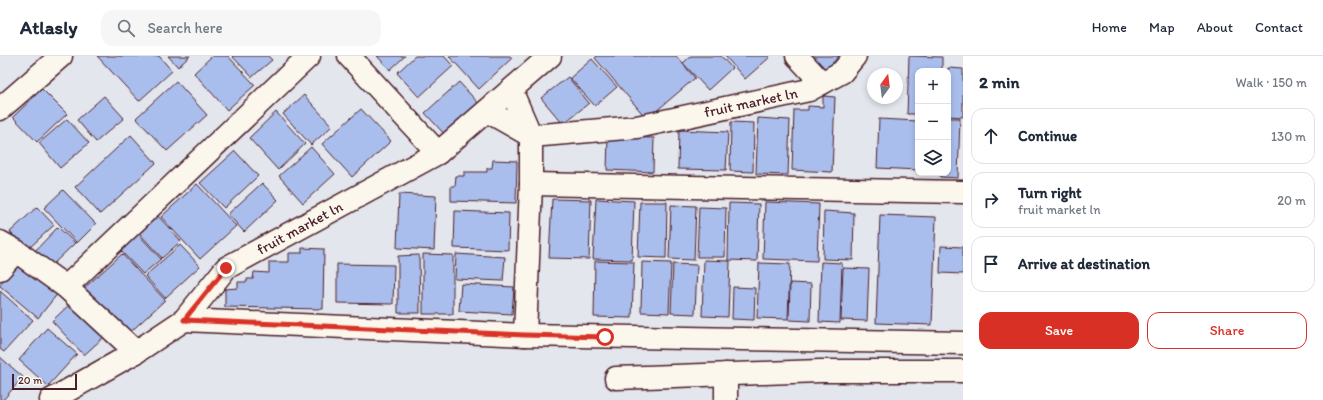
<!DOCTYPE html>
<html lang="en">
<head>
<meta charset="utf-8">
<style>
	:root { --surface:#fff; --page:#f6f6f7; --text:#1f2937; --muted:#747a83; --line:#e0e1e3; --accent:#d93025 }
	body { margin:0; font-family:Itim,sans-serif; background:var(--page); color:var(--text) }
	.controls { position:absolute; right:12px; top:12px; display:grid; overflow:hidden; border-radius:8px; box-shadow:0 2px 6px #0003 }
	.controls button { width:36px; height:36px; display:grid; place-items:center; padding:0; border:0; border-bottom:1px solid var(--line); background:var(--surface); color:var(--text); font:20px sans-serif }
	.compass { position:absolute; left:867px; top:12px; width:36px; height:36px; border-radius:50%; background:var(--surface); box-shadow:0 2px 6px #0003; rotate:14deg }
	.scale { position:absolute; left:12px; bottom:10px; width:65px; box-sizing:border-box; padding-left:4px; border:2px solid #4a1f2b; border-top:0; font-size:11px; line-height:14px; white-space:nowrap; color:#4a1f2b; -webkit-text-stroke:3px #fbf7ec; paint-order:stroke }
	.stop { position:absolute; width:12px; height:12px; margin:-9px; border:3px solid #d93025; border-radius:50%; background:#fff }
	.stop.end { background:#d93025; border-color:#fff; box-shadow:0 1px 4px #0008 }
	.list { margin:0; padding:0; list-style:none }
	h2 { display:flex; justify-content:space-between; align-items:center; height:52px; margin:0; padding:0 16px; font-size:17px }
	h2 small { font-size:13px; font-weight:400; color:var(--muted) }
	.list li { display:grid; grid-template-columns:26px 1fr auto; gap:12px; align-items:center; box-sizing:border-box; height:56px; margin:0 8px 8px; padding:0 8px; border:1px solid var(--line); border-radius:12px }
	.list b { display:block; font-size:15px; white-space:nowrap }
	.list p { margin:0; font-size:13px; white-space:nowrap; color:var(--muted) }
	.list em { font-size:13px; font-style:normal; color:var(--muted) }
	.actions { display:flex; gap:8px; padding:12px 16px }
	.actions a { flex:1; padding:9px 0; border:1px solid var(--accent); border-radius:12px; text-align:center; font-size:14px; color:var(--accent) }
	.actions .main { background:var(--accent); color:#fff }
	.icon { flex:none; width:22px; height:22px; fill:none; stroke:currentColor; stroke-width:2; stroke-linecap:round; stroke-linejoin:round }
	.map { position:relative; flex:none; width:963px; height:344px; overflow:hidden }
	header { display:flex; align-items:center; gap:24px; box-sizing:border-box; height:56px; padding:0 20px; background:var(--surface); border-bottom:1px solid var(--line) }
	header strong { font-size:19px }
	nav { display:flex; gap:22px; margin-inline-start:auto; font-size:14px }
	.search { width:280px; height:36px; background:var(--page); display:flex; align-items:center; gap:10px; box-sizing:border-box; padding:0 14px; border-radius:12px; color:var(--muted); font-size:15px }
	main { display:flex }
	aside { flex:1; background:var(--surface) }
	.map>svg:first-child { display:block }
	.building { fill:#aabeed; stroke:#4a1f2b }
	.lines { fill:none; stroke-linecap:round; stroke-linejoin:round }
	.minor-casing { stroke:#4a1f2b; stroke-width:25 }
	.minor { stroke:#fbf7ec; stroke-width:22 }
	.route { stroke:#d93025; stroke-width:5 }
	.labels { text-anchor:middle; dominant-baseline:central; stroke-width:3; stroke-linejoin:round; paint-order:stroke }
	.street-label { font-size:15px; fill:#4a1f2b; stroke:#fbf7ec }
</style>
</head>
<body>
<header>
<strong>Atlasly</strong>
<div class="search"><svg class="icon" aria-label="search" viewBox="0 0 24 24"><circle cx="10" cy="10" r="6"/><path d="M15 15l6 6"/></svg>Search here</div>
<nav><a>Home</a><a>Map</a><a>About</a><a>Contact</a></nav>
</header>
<main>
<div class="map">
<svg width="963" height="344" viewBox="0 0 963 344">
	<rect width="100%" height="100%" fill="#e3e6ec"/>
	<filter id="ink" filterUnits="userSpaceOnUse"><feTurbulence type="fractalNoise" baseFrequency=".025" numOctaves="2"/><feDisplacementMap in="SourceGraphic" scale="8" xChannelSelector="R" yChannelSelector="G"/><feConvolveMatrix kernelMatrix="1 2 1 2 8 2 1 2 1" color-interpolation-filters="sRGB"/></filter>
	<g filter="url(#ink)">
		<path class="building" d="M97,0h62l13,15 -33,30z
			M168,0h22l-12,11z
			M212,0h16l27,29 -28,25 -33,-37z
			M232,0h36l4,4 -20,17z
			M377,0h28l-15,14z
			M415,0h29l9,10 -34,31 -22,-24z
			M449,0h61l2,2 -33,31z
			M597,0h79l19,22 -48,41 -52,-61z
			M691,0h30l11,12 -24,22 -25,-27z
			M725,0h44l1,1 -25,22z
			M805,0h35l-19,17z
			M909,0l33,1v14h-24v43h-11z
			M592,3l25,28 -22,19 -25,-28z
			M948,12l15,1v48l-15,-1z
			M568,21l21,26 -26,21 -22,-26z
			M176,25l31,34 -40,36 -31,-33z
			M459,26l21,23 -34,31 -21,-23z
			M42,33l25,25 -30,28 -24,-25z
			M304,39l28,31 -21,19 -28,-31z
			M104,40l20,22 -28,24 -19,-22z
			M823,40l12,1 -3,75 -40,-2 2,-60h14v-4l15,1z
			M361,53l30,32 -39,36 -30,-33z
			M276,56l29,32 -27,26 -29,-32z
			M758,62l32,2 -2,55 -32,-1z
			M948,62h12l-2,60 -18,-1 1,-4h7z
			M67,63l22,24 -29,25 -21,-25z
			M879,63l39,2v49l-41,-2z
			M731,66l23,1 -1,49 -23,-1z
			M679,74l49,2 -2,38 -48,-1z
			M131,79l25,28 -56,51 -25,-27z
			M608,81l46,1 -1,34 -46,-2z
			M311,91l24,27 -32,29 -24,-27z
			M235,95l23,25 -34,32 -24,-25z
			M493,104l24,1 -1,42 -65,-2v-15h4l1,-10h8v-4h23v-4h5z
			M262,127l16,17 -34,32 -16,-18z
			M197,128l39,42 -36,33 -39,-42z
			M63,134l33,34 -19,19 -33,-35z
			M399,138l37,2 -2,54 -37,-2z
			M552,143l39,1 -2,59 -40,-1z
			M596,143l38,2 -2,59 -39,-1z
			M640,146h27l-1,56 -28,-1z
			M765,146l54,2 -2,57 -54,-2z
			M729,147l30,1 -2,57 -29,-1z
			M671,149l25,1 -2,54 -25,-1z
			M37,151l17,18 -27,25 -17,-18z
			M699,151l27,1 -1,49h-28z
			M455,155l54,2 -1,37 -54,-2z
			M824,155l30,2 -1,47 -30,-1z
			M880,159l56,2 -4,108 -56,-2z
			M158,160l23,25 -19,17 -23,-25z
			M58,171l17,16 -27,26 -16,-15z
			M138,178l23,25 -18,15 -23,-24z
			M180,189l20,21 -35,32 -20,-22z
			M941,190l22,1v27l-23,-1z
			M302,192l22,1 -1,60 -98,-2v-18l13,-1v-6h9v-3h6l1,-7 15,1v-11h20v-9h13z
			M122,198l43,46 -40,37 -43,-47z
			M423,198l30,1v59h-30z
			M456,198l49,3 -2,24 -48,-2z
			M419,199l1,58h-22v-57z
			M20,204l39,32 -21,26 -38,-32v-2z
			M704,204l26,1 -2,56 -26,-1z
			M595,205l39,1 -2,56 -38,-1z
			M642,206l29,1 -2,50 -28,-1z
			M821,206l21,1 -2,60 -21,-1z
			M759,207l31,1 -2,55 -31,-1z
			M337,208l57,1 -1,39 -56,-1z
			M673,208l24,1 -2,49 -24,-1z
			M843,212l26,1 -2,52 -26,-1z
			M790,227l21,1 -1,37 -21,-1z
			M461,228l53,3 -2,27 -53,-3z
			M733,231l22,1 -1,32 -22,-1z
			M0,235l33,29 -29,32 -4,-3z
			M73,245l33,34 -22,20 -32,-34z
			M47,272l30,26 -29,32 -29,-26z
			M0,301l23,20 -20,23h-3z"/>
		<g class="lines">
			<g class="minor-casing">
				<g id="minor">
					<path d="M349,0l89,97"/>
					<path d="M797,0l25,27"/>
					<path d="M0,53l61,-53"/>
					<path d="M487,55l44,25 -20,-46"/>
					<path d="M531,128l432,8"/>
					<path d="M0,186l16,9 50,36 70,65"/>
					<path d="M0,213l16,-18"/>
					<path d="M66,231l243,-231"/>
					<path d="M184,264l341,15 438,8"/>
					<path id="s1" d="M525,279l6,-151v-48l106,-9 172,-37 33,-18 13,-16"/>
					<path d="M616,322l204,-7h143"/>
					<path id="s2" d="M51,344l85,-48 48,-32 42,-52 212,-115 112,-97"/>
					<path d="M726,344v-26"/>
				</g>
			</g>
			<use href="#minor" class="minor"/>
		</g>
	</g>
	<g class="lines" filter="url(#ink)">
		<path class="route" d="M226,212l-42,52 341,15 80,2"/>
	</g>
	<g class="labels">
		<g class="street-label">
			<text stroke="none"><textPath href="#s1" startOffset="422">fruit market ln</textPath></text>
			<text stroke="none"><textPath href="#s2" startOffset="306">fruit market ln</textPath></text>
		</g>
	</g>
</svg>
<div class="controls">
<button>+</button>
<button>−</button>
<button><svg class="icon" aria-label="layers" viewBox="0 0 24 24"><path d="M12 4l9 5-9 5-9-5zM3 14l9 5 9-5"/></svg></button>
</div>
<svg class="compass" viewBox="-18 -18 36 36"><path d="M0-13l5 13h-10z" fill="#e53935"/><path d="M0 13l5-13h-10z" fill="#747a83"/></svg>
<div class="scale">20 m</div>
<div class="stop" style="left:605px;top:281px"></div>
<div class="stop end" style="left:226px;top:212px"></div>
</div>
<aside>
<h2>2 min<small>Walk · 150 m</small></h2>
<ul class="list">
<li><svg class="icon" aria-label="ahead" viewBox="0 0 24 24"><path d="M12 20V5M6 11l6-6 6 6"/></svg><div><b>Continue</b></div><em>130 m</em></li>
<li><svg class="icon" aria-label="right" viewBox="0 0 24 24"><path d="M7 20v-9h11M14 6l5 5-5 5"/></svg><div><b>Turn right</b><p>fruit market ln</p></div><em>20 m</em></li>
<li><svg class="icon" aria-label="arrive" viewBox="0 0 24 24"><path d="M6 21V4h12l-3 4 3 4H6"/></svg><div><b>Arrive at destination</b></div></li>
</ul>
<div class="actions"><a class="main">Save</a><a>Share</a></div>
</aside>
</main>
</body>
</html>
